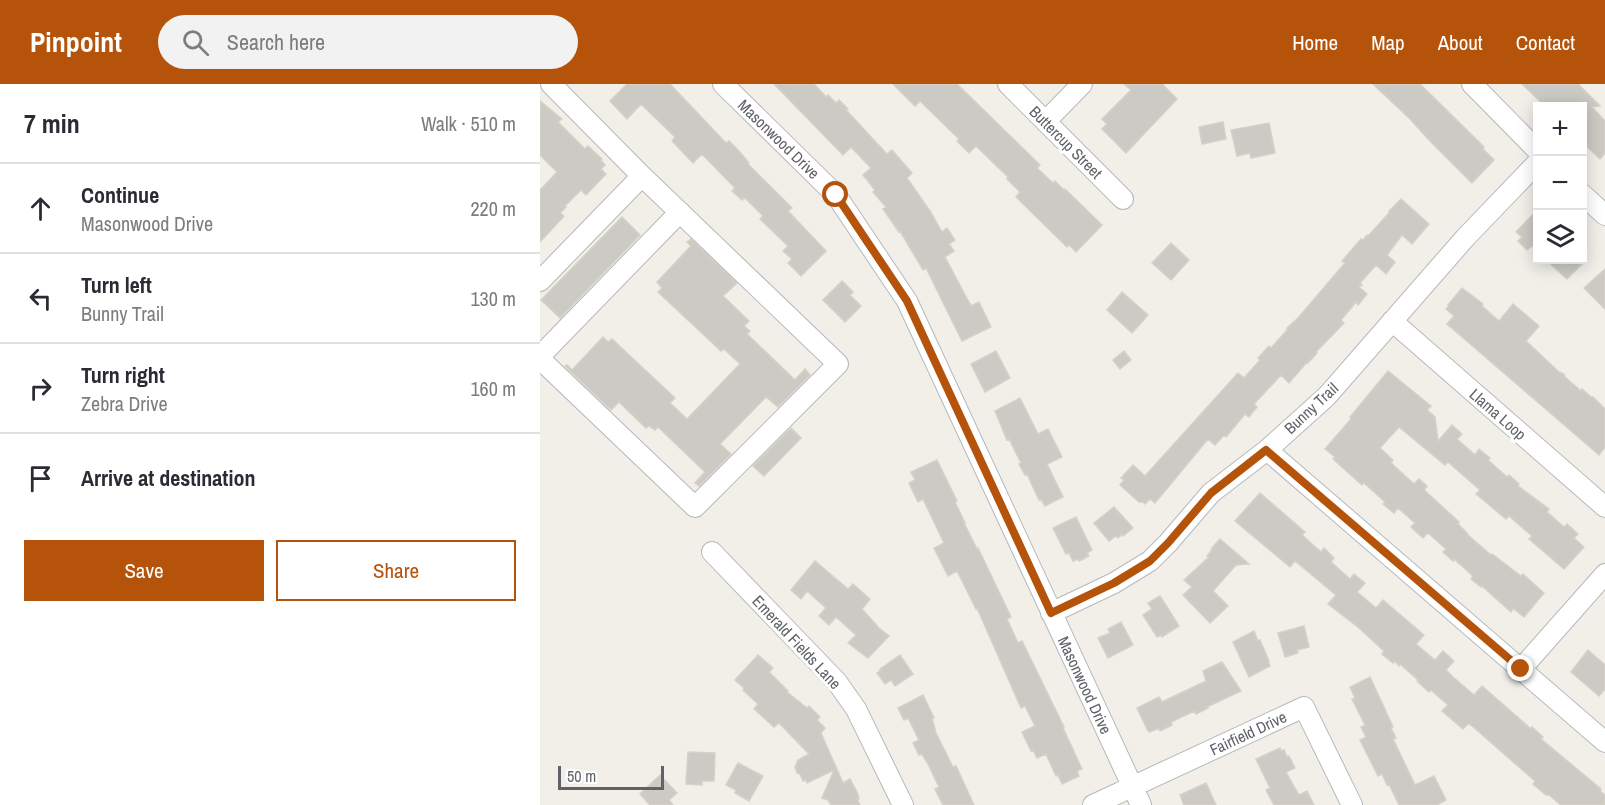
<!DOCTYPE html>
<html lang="en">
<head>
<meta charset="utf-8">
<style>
	:root { --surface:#fff; --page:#f2f2f3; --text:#2b2b33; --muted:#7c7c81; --line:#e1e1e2; --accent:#b45309 }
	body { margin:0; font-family:"Archivo Narrow",sans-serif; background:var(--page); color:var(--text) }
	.controls { position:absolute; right:18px; top:18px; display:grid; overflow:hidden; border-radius:0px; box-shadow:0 3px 15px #0003 }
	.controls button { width:54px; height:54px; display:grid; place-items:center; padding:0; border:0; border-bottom:2px solid var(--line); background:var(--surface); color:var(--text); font:30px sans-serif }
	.scale { position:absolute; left:18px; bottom:15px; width:106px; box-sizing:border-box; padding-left:6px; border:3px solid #5f6368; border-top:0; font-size:16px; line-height:21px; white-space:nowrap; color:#5f6368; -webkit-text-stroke:4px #fff; paint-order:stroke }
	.stop { position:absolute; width:18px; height:18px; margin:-14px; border:4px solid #b45309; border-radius:50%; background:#fff }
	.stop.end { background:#b45309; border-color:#fff; box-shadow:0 2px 6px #0008 }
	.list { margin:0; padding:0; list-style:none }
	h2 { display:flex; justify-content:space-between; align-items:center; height:78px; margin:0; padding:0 24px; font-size:26px }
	h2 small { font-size:20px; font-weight:400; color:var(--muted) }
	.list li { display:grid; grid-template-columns:39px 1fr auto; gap:18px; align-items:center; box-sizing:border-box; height:90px; padding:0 24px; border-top:2px solid var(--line) }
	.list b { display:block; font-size:22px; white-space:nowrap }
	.list p { margin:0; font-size:20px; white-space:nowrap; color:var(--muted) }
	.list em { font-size:20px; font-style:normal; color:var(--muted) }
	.actions { display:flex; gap:12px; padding:18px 24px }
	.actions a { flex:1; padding:14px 0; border:2px solid var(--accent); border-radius:0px; text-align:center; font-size:21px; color:var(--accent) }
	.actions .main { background:var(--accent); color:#fff }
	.icon { flex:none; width:33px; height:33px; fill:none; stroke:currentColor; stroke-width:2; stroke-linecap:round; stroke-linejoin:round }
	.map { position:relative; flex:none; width:1065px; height:721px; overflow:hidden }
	header { display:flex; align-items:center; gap:36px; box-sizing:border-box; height:84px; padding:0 30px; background:var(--accent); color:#fff }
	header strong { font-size:28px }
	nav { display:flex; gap:33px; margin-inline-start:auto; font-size:21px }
	.search { width:420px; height:54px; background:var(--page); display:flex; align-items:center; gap:15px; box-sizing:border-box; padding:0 21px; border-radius:33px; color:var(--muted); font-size:22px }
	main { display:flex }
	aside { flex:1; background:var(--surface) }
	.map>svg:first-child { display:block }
	.building { fill:#cccac5; stroke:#d6d1c6; stroke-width:1.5 }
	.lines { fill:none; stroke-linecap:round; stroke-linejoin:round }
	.minor-casing { stroke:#b5b8bc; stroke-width:22 }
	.minor { stroke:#fff; stroke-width:20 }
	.route { stroke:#b45309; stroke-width:8 }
	.labels { text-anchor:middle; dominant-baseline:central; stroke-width:6; stroke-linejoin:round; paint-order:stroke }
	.street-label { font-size:16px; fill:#5f6368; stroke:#fff }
</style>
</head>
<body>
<header>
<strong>Pinpoint</strong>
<div class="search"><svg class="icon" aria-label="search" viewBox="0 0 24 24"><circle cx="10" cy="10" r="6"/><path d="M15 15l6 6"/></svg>Search here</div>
<nav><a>Home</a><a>Map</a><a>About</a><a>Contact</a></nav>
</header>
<main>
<aside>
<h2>7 min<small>Walk · 510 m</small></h2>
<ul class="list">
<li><svg class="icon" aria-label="ahead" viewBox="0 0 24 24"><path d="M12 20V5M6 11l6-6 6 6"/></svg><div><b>Continue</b><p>Masonwood Drive</p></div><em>220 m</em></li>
<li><svg class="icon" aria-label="left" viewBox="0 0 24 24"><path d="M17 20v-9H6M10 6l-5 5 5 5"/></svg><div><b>Turn left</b><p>Bunny Trail</p></div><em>130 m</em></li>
<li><svg class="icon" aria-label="right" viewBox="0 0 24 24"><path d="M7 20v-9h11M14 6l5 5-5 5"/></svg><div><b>Turn right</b><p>Zebra Drive</p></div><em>160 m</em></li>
<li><svg class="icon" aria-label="arrive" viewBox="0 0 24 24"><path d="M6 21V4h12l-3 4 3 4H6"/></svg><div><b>Arrive at destination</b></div></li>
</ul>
<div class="actions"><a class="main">Save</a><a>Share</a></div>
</aside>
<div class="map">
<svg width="1065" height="721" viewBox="0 0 1065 721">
	<rect width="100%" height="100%" fill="#f1efe8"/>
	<path class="building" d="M87,0h43l56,59 3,-2 9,9 11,13 -1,1 44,44 -4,3 38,40 -25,25 -13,-13 4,-4 -9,-8 5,-5 -28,-27 3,-3 -19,-19 -2,3 -10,-9 3,-3 -33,-34 -9,9 -21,-22 3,-4 -34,-33 -14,15 -17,-18z
		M234,0h40l12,13 2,-2 8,8 3,-3 9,9 -2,1 41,44 5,-4 20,23 -5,5 23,33 12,21 5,-4 8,12 -6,4 5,7 -9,6 26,49 8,-4 12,25 -29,14 -36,-73 -3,2 -23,-39 -1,1 -16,-23 3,-2 -13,-15 2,-2 -12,-15 8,-7 -20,-21 -8,8z
		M353,0h64l83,81 -3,3 16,15 2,-2 9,9 1,-1 37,36 -26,27 -7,-7 -2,2 -51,-50 4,-5 -13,-13 1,-2 -32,-31 -7,7 -12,-12 2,-2 -39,-38 -5,5z
		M584,0h38l15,15 -51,54 -24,-24 5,-5 -5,-5 29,-29z
		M833,0h47l64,63 -1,2 11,11 -22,23 -43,-43 -19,-21z
		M982,0h56l22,22 -8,1 13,14v32l-5,6 -18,-17v-36h-37z
		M0,17l22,18 -4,3 27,27 3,-3 14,13 -1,1 4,5 -4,4 5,5 -20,21 -5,-5 -16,16 1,1 -6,6 4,3 -24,26v-52l17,-18 -17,-17z
		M683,38l3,17 -24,5 -3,-17z
		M729,39l6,30 -24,5 -1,-5 -13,3 -6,-26z
		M861,115l28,25 -17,20 -10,-9 -15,20 8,7 -9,12 -10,-9 -16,18 2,2 -3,2 8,7 -9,11 -2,-3 -15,18 3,3 -28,29 1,1 -9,10 -1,-1 -18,21 -8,-8 -27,29 3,3 -8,10 -4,-3 -19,23 -2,-2 -9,10 -7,-6 -53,64 -5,-4 -5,5 -2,-2h-4l-19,-17 4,-5 -3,-2 12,-13 12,11 93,-103 6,5 16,-18 -2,-2 11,-12 2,2 16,-18v-2l11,-10 47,-55 -3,-2 19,-22 2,1 4,-5 1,1 21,-23v-2z
		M998,125v42l-6,-5 -5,4 -9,-9 4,-4 -6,-5z
		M82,133l18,18 -80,83 -19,-18z
		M151,155l46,44 -14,13 26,25 -5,5 6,5 -3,3 48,46 10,-11 5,6 -32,32 -12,-10 -46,47 11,10 -32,32 -4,-3 10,-11 -47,-45 -3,3 -6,-4 -3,2 -27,-26 -8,8 -46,-44 2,-1 5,5 31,-33 5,5 4,-3 63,59 -5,5 17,16 53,-55 -16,-15 -3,2 -63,-59 4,-4 -5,-6 34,-36 -4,-4z
		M631,159l18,17 -18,20 -19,-17z
		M1006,176h40l-19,19z
		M1065,185v40l-21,-21z
		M302,197l11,11 -3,3 11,11 -16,16 -22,-22z
		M922,204l21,16 -1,2 17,15 14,-17 26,22 -13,15 33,31 5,2 1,3 16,14 1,-2 9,8h2l12,12v38l-6,8 -152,-131 7,-8 -8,-7 3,-3 -1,-1z
		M582,208l26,23 -16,18 -25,-23z
		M456,267l14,27 -25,14 -14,-28z
		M584,267l7,9 -11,9 -7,-9z
		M848,287l43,35 -4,4 8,7 3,24 14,-16 10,9 -5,5 18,16 4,-6 11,9 -2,2 19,17 2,-2 10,9 -1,2 31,23 -2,3 17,15 3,-3 11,10 -4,4 10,9 -20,22 -35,-30 3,-3 -23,-20 -3,3 -30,-25 4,-4 -32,-28 -3,3 -46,-38 -19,21 13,12 -2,3 23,21 5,-5 8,7 -3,4 35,32 -1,2 9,9 1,2 23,20 1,-1 29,22 2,-2 21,19 -20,24 -11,-9 -2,4 -29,-26 -1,1 -10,-8 2,-3 -19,-17 -1,2 -10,-9 3,-3 -18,-16 -5,5 -12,-11 4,-4 -17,-15 -4,5 -11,-9 2,-2 -21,-19 -2,2 -29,-26 2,-2 -10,-8 26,-30 -1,-2z
		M480,314l18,36 10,-5 14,28 -15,7 16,33 -18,9 -4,-7 -2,1 -12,-26 -2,1 -6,-11 2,-1 -12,-24 -2,1 -12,-29z
		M251,344l10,10 -37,38 -11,-10z
		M397,376l20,41 -2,1 10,21h-1l13,26 1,-1 33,69 -4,2 11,24 4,-2 42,86 -1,1 19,41 -5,2 2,5 -17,8 -4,-9 -2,1 -10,-22 -9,4 -4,-8 -2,1 -9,-19 13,-6 -10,-20 -4,2 -44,-100 -1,1 -19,-38 -9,5 -14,-28 10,-5 -21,-44 -5,3 -9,-19 6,-3 -4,-8z
		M720,409l45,39 -3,3 19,17 3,-4 10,10 -3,4 19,17 4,-5 11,9 -8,9 19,16 7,-8 41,35 -8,9 19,16 8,-9 11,10 -8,9 7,7 21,18 8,-9 49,43 1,-2 11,10 -2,2 60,50 -1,2 5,4v10h-44l-12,-10h-3l-13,-11 2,-3 -64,-56 -3,-1 -5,5 -21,-18 6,-6 -17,-15 -2,2 -12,-11 1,-1 -18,-16 -1,2 -4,-5 -2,2 -11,-9 2,-3 -25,-23 -31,-24 8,-9 -41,-34 -5,6 -55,-46z
		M574,423l19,21 -10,8 -1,-2 -4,4 -2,-2 -7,5 -15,-18z
		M536,433l16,33 -5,3 2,3 -10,5 -1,-2 -5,2 -4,-8 -3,1 -13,-26z
		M680,455l29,25 -13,1 -23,26 15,15 -18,17 -27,-28 9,-8 -8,-7 25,-23 -2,-1 5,-6 -1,-1z
		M275,477l33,28 5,-5 17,15 -8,10 17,19 10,8 -21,22 -20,-15 8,-8 -20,-18 -7,8 -10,-9 7,-8 -19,-17 -6,8 -10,-9z
		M620,512l19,30 -17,11 -1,-2 -4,2 -14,-22 9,-6 -4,-6z
		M581,538l12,23 -25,13 -10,-20 12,-5 -2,-4z
		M764,542l5,21 -12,3 1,3 -13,4 -7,-24z
		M714,547l4,10 2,-1 9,21h-1l2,5 -21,11 -16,-35z
		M1048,566l17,15v24l-6,7 -28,-24z
		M218,571l15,13 -4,4 19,19 -1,1 20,16 2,-2 11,11 -3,3 8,8 -4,5 22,50 7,-4 7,13 2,7h-2l3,6h-29l-3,-5 -6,-2 12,-28 -27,13 -1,-3 -3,1 -3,-7 -3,-1 -2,-6 3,-7 11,-6 -30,-31 -5,4 -20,-18 4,-5 -15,-14 1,-2 -9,-8z
		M360,571l13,19 -18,12 -4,-6 -6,4 -8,-11 4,-3 -1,-1z
		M682,578l19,29 -34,16 1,1 -12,6 -2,-3 -23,11 1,3 -12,6 -1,-3 -9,4 -2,-1 -11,-23 22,-11 3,5 44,-21 -3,-10z
		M830,593l23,50 -2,1 5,10 -3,1 22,46 19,-9 12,24 -9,5h-38l-10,-21 -2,1 -5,-11 -4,2 -18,-36 6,-3 -5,-10 4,-2 -13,-26 3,-1 -5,-11z
		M383,611l11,23h-2l4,15 17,34 3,-1 18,39h-31l-8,-16 4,-2 -11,-23 -6,-10 -3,1 -6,-12 6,-3 -11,-22 -4,2 -6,-12z
		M740,664l1,3 3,-1 3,7 2,-1 6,12 -9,4 13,23 8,-4 7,14h-40l-8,-15 4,-2 -14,-29z
		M148,668l27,1 -1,28h-12v4l-16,-1z
		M198,679l25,13 -14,25 -14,-8 1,-3 -10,-5z
		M120,691l17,18 -8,7 4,5h-23l-10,-11z
		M666,699l10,22h-32l-4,-10z"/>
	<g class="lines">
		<g class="minor-casing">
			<path id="minor" d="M183,0l113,111 71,106 234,504
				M468,0l115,115
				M932,0l66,67
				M506,37l36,-37
				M1042,110l23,21
				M0,197l102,-105
				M852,237l213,186
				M0,272l140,-144
				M0,275l155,148 143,-143 -196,-188 -91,-92
				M727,366l338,292
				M172,468l125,130 19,27 47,96
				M511,529l63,-30 36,-22 18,-18 43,-50 56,-43 60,-54 138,-158 73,-76
				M981,585l84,-95
				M553,721l211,-98 48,98"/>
		</g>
		<use href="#minor" class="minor"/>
	</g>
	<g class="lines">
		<path class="route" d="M296,111l71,106 144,312 63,-30 36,-22 18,-18 43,-50 55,-43 255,219"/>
	</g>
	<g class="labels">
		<g class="street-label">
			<text transform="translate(239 55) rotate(44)">Masonwood Drive</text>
			<text transform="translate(526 58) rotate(45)">Buttercup Street</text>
			<text transform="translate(771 324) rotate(-43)">Bunny Trail</text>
			<text transform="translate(958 330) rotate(41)">Llama Loop</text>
			<text transform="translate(257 558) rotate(47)">Emerald Fields Lane</text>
			<text transform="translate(545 601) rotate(65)">Masonwood Drive</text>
			<text transform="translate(708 649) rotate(-25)">Fairfield Drive</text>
		</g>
	</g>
</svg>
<div class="controls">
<button>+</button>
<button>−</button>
<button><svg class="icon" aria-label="layers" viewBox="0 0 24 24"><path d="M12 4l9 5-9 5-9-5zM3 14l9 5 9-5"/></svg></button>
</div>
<div class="scale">50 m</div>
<div class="stop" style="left:296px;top:111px"></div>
<div class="stop end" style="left:981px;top:585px"></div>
</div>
</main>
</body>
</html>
